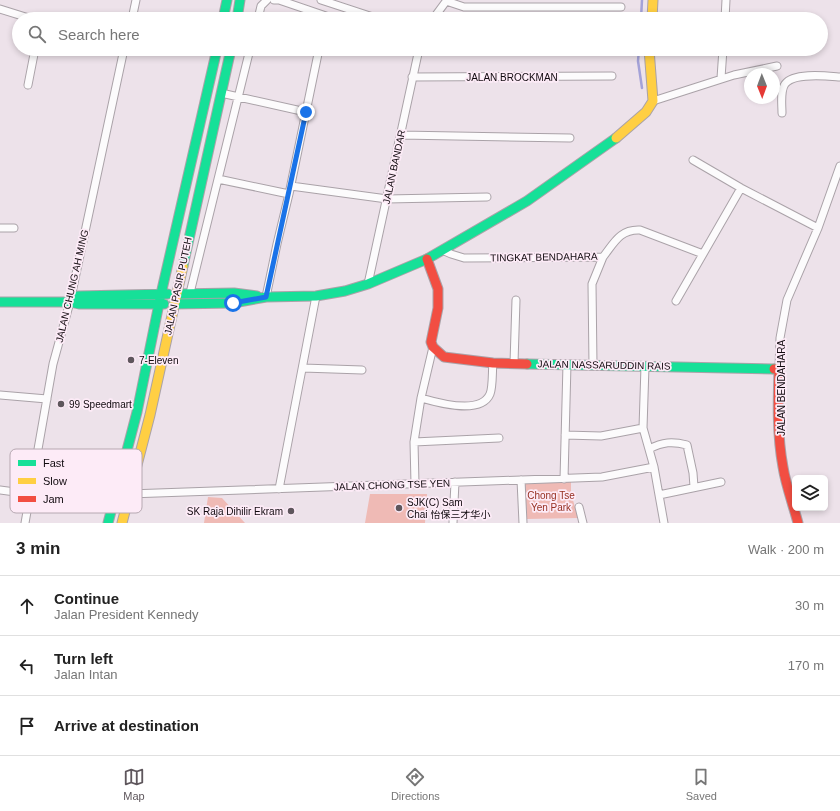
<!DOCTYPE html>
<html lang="en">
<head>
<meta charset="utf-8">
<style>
	:root { --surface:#fff; --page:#f6f6f6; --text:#222; --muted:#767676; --line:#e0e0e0; --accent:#5e565c }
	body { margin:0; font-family:Helvetica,"Noto Sans SC",sans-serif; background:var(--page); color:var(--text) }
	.controls { position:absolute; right:12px; bottom:12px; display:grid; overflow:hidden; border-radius:6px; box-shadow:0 2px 6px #0003 }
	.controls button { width:36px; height:36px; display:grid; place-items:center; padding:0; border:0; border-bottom:1px solid var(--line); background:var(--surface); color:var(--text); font:20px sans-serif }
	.compass { position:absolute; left:744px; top:68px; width:36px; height:36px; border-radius:50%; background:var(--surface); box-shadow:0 2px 6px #0003; rotate:179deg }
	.stop { position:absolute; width:12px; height:12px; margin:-9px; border:3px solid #1a73e8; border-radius:50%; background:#fff }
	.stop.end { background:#1a73e8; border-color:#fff; box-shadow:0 1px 4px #0008 }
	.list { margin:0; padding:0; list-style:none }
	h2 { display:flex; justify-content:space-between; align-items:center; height:52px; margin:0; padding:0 16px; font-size:17px }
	h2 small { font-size:13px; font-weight:400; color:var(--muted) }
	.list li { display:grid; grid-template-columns:26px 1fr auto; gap:12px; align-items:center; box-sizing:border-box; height:60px; padding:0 16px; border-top:1px solid var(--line) }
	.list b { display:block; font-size:15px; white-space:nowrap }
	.list p { margin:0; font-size:13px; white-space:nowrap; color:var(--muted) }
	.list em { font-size:13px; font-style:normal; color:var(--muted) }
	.icon { flex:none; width:22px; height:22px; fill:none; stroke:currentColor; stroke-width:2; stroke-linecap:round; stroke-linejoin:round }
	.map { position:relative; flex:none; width:840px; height:523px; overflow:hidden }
	.search { position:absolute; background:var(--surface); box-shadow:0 2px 6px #0003; left:12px; right:12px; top:12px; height:44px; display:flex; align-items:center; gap:10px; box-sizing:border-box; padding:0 14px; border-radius:22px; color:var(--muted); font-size:15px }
	.sheet { height:232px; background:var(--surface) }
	nav { display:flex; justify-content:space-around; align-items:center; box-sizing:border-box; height:56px; border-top:1px solid var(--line); background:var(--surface); font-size:11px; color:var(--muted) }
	nav a { display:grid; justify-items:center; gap:2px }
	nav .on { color:var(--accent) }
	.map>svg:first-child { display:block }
	.green { fill:#efbab5 }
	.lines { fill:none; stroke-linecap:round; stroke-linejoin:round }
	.stream { stroke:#a4a2d8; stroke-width:2.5 }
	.street-casing { stroke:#aaa2a8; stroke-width:9 }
	.fast-casing { stroke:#aaa2a8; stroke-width:11 }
	.slow-casing { stroke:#aaa2a8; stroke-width:11 }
	.jam-casing { stroke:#aaa2a8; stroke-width:11 }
	.street { stroke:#fcfbfc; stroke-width:7 }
	.fast { stroke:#16e098; stroke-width:9 }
	.slow { stroke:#ffcf43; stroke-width:9 }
	.jam { stroke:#f24e42; stroke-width:9 }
	.route { stroke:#1a73e8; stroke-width:5 }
	.poi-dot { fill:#5e565c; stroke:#fdebf7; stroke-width:1.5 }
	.labels { text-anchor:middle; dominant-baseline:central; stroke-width:3.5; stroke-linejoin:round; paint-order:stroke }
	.street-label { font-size:10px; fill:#110a0f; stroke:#fdebf7 }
	.poi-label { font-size:10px; fill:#110a0f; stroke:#fdebf7; text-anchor:start }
	.park-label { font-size:10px; fill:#963021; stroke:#fdebf7 }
	.key { fill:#fdebf7; stroke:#b6a8b1; stroke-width:1 }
	.key-label { font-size:11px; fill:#110a0f }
</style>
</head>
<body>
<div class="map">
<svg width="840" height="523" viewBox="0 0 840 523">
	<rect width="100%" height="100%" fill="#ede2ea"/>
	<path class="green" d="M571,482v11l7,25 -51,1 -2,-35z
		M370,494h57l-2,29h-60z
		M208,497l14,1 23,25h-41z"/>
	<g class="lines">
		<path class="stream" d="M641,19l1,-19
			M639,49l-1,12 4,27"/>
		<g class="street-casing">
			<path id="street" d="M274,0h5l47,16
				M321,0l58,19
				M446,1l18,6h157
				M0,9l32,10
				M132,19l4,-19
				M258,19l3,-13 6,-6
				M433,19l14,-19
				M725,19l1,-19
				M412,77l200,-1
				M721,78l2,-29
				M28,85l7,-36
				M221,93l85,19
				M653,101l81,-26 43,-9
				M782,113c0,-8 -2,-22 3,-29 9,-12 42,-8 55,-7
				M401,135l169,3
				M693,160l48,28 77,40
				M218,179l71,15
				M291,186l96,13 100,-2
				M0,228h14
				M442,250l9,4 13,4 139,-1c11,-14 17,-28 37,-27l63,24
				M368,284l51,-235
				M190,293l60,-244
				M266,297l11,-53 12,-50 30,-145
				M676,301l65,-113
				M514,363l2,-63
				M593,365l-1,-81 11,-27
				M645,366l-2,62 11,39 10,56
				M303,368l59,2
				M779,369l1,-31 7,-38 31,-72 22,-62
				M0,395l47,4
				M421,398c17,5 60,17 69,-4 3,-7 2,-23 3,-31
				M565,435l36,1 42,-8
				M414,442l85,-4
				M649,449c14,-7 23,-8 38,-4l6,28 1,14
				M564,479l3,-115
				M521,480l2,43
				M415,484l-1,-42 7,-44 12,-51
				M279,489l37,-193
				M0,490l30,4
				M129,494l473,-17 52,-10
				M659,495l62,-13
				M579,507l4,16
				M25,523l28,-159 17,-62 54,-253
				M453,523l2,-41"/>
		</g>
		<g class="fast-casing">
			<path id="fast" d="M223,19l4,-19
				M237,19l3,-19
				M183,266l48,-217
				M176,294l58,-1 23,3
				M0,302h70l9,2h85
				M70,302l8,-6 90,-2
				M174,304l59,-1 33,-6 50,-1 29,-5 23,-7 59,-25 100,-58 89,-63
				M527,364l247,5
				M108,523l29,-111 24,-118 56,-245"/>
		</g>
		<g class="slow-casing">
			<path id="slow" d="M652,19l1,-19
				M616,138l30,-26 7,-11 -4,-52
				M122,523l28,-108 33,-149"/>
		</g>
		<g class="jam-casing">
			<path id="jam" d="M427,259l11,30v19l-7,34 2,5 11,10 49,6 34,1
				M774,369h5c-1,32 -2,66 4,98 3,19 10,37 15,56"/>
		</g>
		<use href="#street" class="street"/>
		<use href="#fast" class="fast"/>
		<use href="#slow" class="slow"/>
		<use href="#jam" class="jam"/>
	</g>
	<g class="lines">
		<path class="route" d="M233,303l33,-6 40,-185"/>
	</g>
	<g class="poi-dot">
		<circle cx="131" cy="360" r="4"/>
		<circle cx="61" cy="404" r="4"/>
		<circle cx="399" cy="508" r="4"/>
		<circle cx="291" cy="511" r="4"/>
	</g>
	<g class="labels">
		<g class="street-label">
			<text x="512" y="77">JALAN BROCKMAN</text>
			<text transform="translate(394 167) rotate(-78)">JALAN BANDAR</text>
			<text transform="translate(544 257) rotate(-1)">TINGKAT BENDAHARA</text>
			<text transform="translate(72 286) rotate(-77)">JALAN CHUNG AH MING</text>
			<text transform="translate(178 286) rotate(-78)">JALAN PASIR PUTEH</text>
			<text transform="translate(604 365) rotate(1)">JALAN NASSARUDDIN RAIS</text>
			<text transform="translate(781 388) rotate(-90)">JALAN BENDAHARA</text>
			<text transform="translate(392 485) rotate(-2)">JALAN CHONG TSE YEN</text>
		</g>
		<g class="poi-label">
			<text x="139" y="360">7-Eleven</text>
			<text x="69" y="404">99 Speedmart</text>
			<text x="407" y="502">SJK(C) Sam<tspan x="407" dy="12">Chai 怡保三才华小</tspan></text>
			<text x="283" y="511" text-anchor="end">SK Raja Dihilir Ekram</text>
		</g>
		<g class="park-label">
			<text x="551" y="495">Chong Tse<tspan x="551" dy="12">Yen Park</tspan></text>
		</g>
	</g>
	<rect x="10" y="449" width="132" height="64" rx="6" class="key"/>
	<rect x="18" y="460" width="18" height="6" fill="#16e098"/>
	<rect x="18" y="478" width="18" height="6" fill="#ffcf43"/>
	<rect x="18" y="496" width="18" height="6" fill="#f24e42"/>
	<g class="key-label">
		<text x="43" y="467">Fast</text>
		<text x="43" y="485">Slow</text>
		<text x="43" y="503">Jam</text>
	</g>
</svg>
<div class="controls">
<button><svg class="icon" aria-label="layers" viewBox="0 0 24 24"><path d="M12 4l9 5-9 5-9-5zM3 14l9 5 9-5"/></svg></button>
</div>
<svg class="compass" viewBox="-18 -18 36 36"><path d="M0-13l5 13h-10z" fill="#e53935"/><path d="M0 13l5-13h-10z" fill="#767676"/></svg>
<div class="stop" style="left:233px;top:303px"></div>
<div class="stop end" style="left:306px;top:112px"></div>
<div class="search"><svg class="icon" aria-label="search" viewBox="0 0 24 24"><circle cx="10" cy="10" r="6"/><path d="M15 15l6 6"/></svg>Search here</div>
</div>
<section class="sheet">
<h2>3 min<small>Walk · 200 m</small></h2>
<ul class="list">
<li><svg class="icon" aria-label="ahead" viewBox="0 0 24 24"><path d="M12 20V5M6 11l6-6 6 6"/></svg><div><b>Continue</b><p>Jalan President Kennedy</p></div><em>30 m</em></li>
<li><svg class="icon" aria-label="left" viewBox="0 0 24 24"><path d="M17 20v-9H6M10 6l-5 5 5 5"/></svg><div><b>Turn left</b><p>Jalan Intan</p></div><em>170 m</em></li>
<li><svg class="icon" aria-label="arrive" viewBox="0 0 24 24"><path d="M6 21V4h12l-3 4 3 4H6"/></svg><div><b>Arrive at destination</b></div></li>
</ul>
</section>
<nav>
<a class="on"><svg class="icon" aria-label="map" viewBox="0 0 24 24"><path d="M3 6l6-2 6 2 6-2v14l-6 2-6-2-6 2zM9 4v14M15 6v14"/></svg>Map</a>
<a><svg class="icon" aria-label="directions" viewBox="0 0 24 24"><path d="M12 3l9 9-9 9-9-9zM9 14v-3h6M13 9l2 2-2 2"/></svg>Directions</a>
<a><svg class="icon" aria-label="saved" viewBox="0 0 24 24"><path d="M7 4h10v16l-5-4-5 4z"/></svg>Saved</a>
</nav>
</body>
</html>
